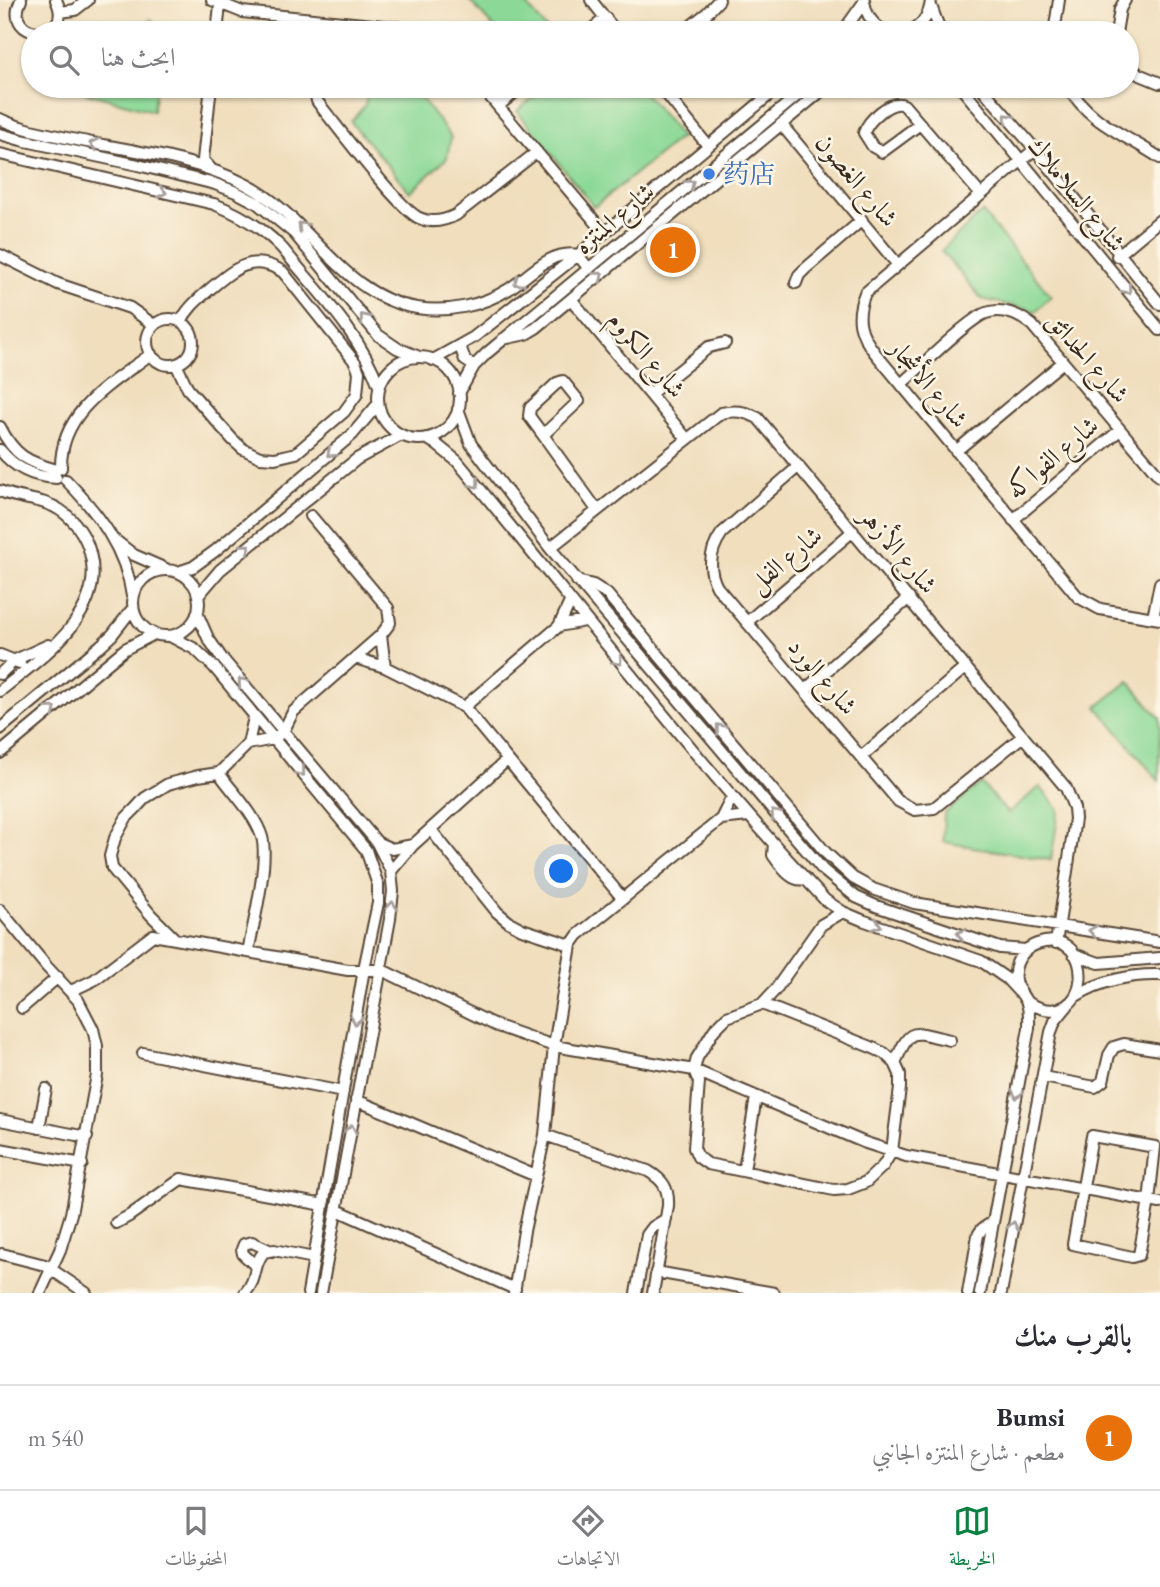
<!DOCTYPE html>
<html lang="ar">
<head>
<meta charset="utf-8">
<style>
	:root { --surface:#fff; --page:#f7f7f7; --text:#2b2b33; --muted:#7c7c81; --line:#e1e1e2; --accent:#0b8043 }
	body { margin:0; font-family:"EB Garamond",Amiri,"Noto Serif SC",serif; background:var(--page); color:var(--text); direction:rtl }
	.you { position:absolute; left:562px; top:872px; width:24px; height:24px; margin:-18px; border:5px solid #fff; border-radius:50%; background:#1a73e8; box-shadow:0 0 0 10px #1a73e833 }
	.badge { display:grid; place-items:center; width:46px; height:46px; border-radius:50%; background:var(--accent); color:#fff; font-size:23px; font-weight:700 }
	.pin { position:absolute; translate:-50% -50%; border:4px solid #fff; box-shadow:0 2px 7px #0006 }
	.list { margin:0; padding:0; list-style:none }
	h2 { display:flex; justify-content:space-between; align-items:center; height:91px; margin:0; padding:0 28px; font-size:30px }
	h2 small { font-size:23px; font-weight:400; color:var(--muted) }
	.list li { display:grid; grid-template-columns:46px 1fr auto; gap:21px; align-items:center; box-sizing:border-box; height:105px; padding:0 28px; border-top:2px solid var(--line) }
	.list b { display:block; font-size:26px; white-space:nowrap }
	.list p { margin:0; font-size:23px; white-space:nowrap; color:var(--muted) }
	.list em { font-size:23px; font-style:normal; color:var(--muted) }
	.icon { flex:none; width:38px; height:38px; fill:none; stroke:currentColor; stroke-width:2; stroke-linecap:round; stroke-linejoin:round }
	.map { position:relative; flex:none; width:1160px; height:1293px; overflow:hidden; direction:ltr }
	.search { position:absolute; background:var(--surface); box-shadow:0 2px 5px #0004; left:21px; right:21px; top:21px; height:77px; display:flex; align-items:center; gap:18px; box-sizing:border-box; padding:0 24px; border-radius:38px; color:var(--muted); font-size:26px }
	.sheet { height:196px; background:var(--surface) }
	nav { display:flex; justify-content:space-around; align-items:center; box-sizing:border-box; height:98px; border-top:2px solid var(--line); background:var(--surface); font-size:19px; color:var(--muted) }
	nav a { display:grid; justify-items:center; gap:4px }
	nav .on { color:var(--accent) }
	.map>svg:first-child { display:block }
	.green { fill:#8cd997; stroke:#64825a; stroke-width:2 }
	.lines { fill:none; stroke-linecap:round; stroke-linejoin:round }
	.minor-casing { stroke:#564536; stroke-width:14 }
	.minor { stroke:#fff; stroke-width:10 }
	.oneway { stroke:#a79f9a }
	.shop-dot { fill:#3f7fe0; stroke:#fcf5e5; stroke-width:2.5 }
	.labels { text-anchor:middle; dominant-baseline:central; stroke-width:5; stroke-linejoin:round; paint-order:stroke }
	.shop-label { font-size:26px; fill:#366cbe; stroke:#fcf5e5; text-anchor:start }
	.street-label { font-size:26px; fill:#3b2a1e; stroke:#fcf5e5 }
</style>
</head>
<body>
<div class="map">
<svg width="1160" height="1293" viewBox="0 0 1160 1293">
	<rect width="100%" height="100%" fill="#fcf5e5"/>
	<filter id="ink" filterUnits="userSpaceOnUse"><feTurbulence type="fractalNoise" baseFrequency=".0143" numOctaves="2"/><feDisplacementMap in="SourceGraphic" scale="14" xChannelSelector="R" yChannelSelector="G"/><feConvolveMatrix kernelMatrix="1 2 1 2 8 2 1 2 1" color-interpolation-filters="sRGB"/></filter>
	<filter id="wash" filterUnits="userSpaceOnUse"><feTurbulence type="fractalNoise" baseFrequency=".00686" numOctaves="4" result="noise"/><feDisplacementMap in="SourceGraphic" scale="28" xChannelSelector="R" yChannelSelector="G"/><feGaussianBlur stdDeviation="1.57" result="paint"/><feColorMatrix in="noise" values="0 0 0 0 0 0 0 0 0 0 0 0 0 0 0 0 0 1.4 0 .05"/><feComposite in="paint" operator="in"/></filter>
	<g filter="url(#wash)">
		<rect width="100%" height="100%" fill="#f0debd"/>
		<path class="green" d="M469,0h54l27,33h-51z
			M151,19l13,14h-30z
			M71,86h85l-3,25 -85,-23z
			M370,86h42l39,51 -4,21 -37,34 -59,-70 14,-17z
			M549,86h90l42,51 -87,70 -77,-96z
			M982,212l69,84 -15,15 -54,-12 -41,-48z
			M1129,681l31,37 -1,63 -62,-74z
			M981,783l27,30 32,-26 19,23 -8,50 -108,-18 1,-28z"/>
	</g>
	<g filter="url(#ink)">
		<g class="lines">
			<g class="minor-casing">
				<path id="minor" d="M21,0c-20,43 56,42 35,0
					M212,0l30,12 171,17 18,4
					M591,0l26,33
					M864,0c2,17 10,27 25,33
					M931,6l10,27
					M60,12l15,-2 13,-10
					M217,33l3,-28
					M587,33l19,-15
					M682,33l25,-20 12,-13
					M842,33l22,-31
					M903,33c16,-3 27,-16 28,-33
					M1054,33l5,-33
					M1116,33l4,-24 5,-9
					M1127,62l11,12 22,9
					M211,86l-8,74 9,10
					M314,86l3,15 6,8c17,21 76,100 96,109 13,6 25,3 37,-3l81,-63
					M481,86l123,146
					M660,86l48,60
					M960,86l200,244
					M980,86l55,63 125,155
					M1068,86c21,37 58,49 92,72
					M498,106l25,-20
					M0,119c21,10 44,14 67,19 57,12 127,19 180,47 65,34 94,111 170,123 30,5 65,-2 92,-19 21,-14 41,-39 69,-34l11,14
					M781,124l117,141
					M920,124l-38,28 -9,-5 -9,-14c4,-13 27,-34 40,-28l77,90
					M0,134l21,6 117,25 77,19 21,8 21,11 37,30 84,102 19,13 22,9
					M1035,149l-170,144c-10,24 -6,40 10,60l203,244 22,12 60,10
					M0,154l214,50c26,10 48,23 68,44 35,43 78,85 97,138
					M0,255l58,29 72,24 24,17
					M1117,256l43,-36
					M796,283l3,-8 6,-6 57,-49
					M571,299l116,140
					M147 342a23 23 0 1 1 46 0a23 23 0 1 1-46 0Z
					M503,339l23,-5 10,-6 283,-235 6,-7
					M460,346l5,14 9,6
					M378 398a41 41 0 1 1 82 0a41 41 0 1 1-82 0Z
					M433,360l41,-23 104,-82 202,-169
					M176,364l12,25 45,51 10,9 17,8 15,1 21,-5 48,-41 13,-18 2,-22 -4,-10 -72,-90c-31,-20 -50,-2 -73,17 -11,10 -23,19 -29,33
					M901,384c18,-15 66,-64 85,-71 17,-6 32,1 46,12l128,152
					M459,393l15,-27 13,-13 322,-267
					M650,394l59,-47 16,-4
					M458,409l13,35 79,104 273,322 33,27 20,9 124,42 26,2
					M0,427c14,28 27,35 57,43
					M543,435l-14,-19 1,-8 27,-25 6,-2 16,20 -36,34 54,75
					M426,438l10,6 21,17c122,147 237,299 368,439l18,12 19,8 119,41 26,18 12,13
					M0,450c15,18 32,27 56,28
					M956,451l107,-89
					M799,466l-77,67c-12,17 -15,35 -5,54l181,214 17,9 19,-2 89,-72
					M61,468c-1,-57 50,-84 90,-114
					M66,480c32,33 60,69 66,116
					M0,491c20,9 42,7 60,19 15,10 26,26 30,43 17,61 -49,105 -90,138
					M1013,520l107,-90
					M116,541l18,14 32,14
					M550,548l171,-135c14,-3 23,-2 37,5l308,370 8,20 1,11 -19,124
					M133 603a33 33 0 1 1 66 0a33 33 0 1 1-66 0Z
					M178,572l15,-5 22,-16 137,-116 26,-31
					M577,581l16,4 14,9 219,259 27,25 20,11 41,14 246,39
					M198,596l22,-26 137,-111 44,-24
					M197,613l11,25 13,19 155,184 15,30 2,20 -3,28 -69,374
					M1153,618l7,-35
					M747,622l106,-91
					M559,626l26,-5
					M381,635l4,32
					M170,636l25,13 19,18 152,183 12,35v18l-14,66 -56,324
					M0,655l20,8
					M355,658l30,9 79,40 159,192
					M0,674l15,-14 33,-15
					M805,690l104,-92
					M464,707l95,-81 11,-24
					M0,729l100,-83 12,-11 21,-27
					M248,744l26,-5 10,-9 9,-18 88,-77 9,-12 -2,-15 -77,-92
					M0,753l125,-104 29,-15
					M861,757l105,-90
					M219,773c14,20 36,41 43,64 7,24 -9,89 -14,115
					M721,819l27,-3
					M431,830l66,82 12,10 13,7 49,16
					M376,842l16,7 21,-4
					M774,844l-1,11c8,11 18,28 33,24
					M391,871l22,-26 94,-85
					M0,910l47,57 31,33 15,29 4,17v29l-26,139 -11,36 -20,43
					M843,912l-22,13 -45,64 -14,15 -35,13 -13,13 -17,28 -3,12 169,72 43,14 254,47
					M174,938l-23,-23 -39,-47 -2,-12 5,-18 11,-20 9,-9 10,-11 23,-14 30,-8 21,-3 29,-29 6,-27
					M1074,954l25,9 61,-5
					M71,991l23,-11 59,-45 195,35h34l115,56 57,20 140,24 5,12 -5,66 4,9 10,7 126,26 14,-1 18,-7 17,-16 9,-15 8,-63v-14l-5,-11 -11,-10 -13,-6 -109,-43
					M1076,996c24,-15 55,-22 84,-21
					M22,1008l36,-31
					M143,1053l200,39
					M895,1063c16,-38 17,-31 55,-23
					M1043,1077l52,10 8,-6 6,-26 5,-8 10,-3 36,6
					M356,1100l180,76
					M0,1120l87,17
					M39,1128l7,-39
					M545,1135l103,36c15,9 21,17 20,35l-15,87
					M1092,1136l63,11 -6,54 -10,54 -7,2 -59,-13z
					M0,1149l82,15
					M744,1170l12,-73
					M337,1210l178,79
					M116,1223l13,-7 52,-37 143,26
					M2,1254l43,11 41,28
					M256,1266l-13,-12 -1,-5 2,-5 8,-2 17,8
					M656,1272l118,21
					M245,1293c14,-16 7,-28 19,-41l10,-2 40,8
					M514,1293l10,-62 21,-96 9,-89 17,-101 7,-10 143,-116 11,-22
					M636,1293l11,-58 6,-8 13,-8
					M968,1293l10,-58 4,-6 11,-7
					M980,1293l49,-265c0,-8 1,-20 -3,-27 -6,-11 -13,-16 -11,-29 1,-13 10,-24 22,-28 62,-21 57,96 -10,58
					M1001,1293l50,-261 4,-11 13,-16"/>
			</g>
			<use href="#minor" class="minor"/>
		</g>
		<defs><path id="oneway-chevron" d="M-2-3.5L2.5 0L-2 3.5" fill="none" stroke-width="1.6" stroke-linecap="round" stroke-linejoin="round" transform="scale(1.75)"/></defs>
		<g class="oneway">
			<use href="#oneway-chevron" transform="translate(1008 118) rotate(-131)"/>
			<use href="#oneway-chevron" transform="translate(94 144) rotate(-168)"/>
			<use href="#oneway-chevron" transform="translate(690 184) rotate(-40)"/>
			<use href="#oneway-chevron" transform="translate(162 192) rotate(13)"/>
			<use href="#oneway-chevron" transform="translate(302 226) rotate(-134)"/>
			<use href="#oneway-chevron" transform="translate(599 276) rotate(-39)"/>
			<use href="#oneway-chevron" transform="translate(518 282) rotate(144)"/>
			<use href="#oneway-chevron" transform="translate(1127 290) rotate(51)"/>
			<use href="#oneway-chevron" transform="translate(364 318) rotate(-131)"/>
			<use href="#oneway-chevron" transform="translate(331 453) rotate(140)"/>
			<use href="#oneway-chevron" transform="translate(475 484) rotate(52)"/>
			<use href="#oneway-chevron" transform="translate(246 548) rotate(-39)"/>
			<use href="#oneway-chevron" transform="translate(618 661) rotate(50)"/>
			<use href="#oneway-chevron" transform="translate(242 682) rotate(-131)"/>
			<use href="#oneway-chevron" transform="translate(52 710) rotate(-40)"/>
			<use href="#oneway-chevron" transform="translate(720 728) rotate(-130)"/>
			<use href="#oneway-chevron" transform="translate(301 772) rotate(50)"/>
			<use href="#oneway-chevron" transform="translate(775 814) rotate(-130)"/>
			<use href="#oneway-chevron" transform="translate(392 906) rotate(-85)"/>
			<use href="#oneway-chevron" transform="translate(877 925) rotate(18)"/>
			<use href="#oneway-chevron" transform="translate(1093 931) rotate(-171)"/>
			<use href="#oneway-chevron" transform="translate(961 934) rotate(-162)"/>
			<use href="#oneway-chevron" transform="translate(356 1020) rotate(100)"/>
			<use href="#oneway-chevron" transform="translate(1017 1094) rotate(101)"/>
			<use href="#oneway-chevron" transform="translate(351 1129) rotate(-79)"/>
			<use href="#oneway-chevron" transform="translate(1013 1226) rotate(-79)"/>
		</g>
	</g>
	<circle class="shop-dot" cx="709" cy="174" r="7"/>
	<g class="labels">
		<g class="shop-label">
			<text x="723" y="174">药店</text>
		</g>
		<g class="street-label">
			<text transform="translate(857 180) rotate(50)">شارع الغصون</text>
			<text transform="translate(1077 194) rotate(51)">شارع السلاملاك</text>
			<text transform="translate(614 218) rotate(-40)">شارع المنتزه</text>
			<text transform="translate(647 354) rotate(50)">شارع الكروم</text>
			<text transform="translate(1088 357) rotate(49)">شارع الحدائق</text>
			<text transform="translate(929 383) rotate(50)">شارع الأشجار</text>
			<text transform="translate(1052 457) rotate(-40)">شارع الفواكه</text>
			<text transform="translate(899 550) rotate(50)">شارع الأزهر</text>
			<text transform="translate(785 559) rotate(-40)">شارع الفل</text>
			<text transform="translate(823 676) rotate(50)">شارع الورد</text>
		</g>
	</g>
</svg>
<div class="you"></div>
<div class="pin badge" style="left:673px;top:250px;background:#e8710a">1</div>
<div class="search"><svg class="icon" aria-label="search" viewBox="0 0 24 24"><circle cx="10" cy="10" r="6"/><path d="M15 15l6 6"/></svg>ابحث هنا</div>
</div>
<section class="sheet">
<h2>بالقرب منك<small></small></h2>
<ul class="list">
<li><span class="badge" style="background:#e8710a">1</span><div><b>Bumsi</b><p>مطعم · شارع المنتزه الجانبي</p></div><em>540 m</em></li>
</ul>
</section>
<nav>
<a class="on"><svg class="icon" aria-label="map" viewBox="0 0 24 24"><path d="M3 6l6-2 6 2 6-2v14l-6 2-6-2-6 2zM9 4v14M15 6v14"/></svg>الخريطة</a>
<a><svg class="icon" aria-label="directions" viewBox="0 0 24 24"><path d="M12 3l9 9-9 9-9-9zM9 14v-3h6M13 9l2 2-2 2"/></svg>الاتجاهات</a>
<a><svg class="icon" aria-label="saved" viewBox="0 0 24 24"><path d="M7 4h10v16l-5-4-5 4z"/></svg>المحفوظات</a>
</nav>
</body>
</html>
